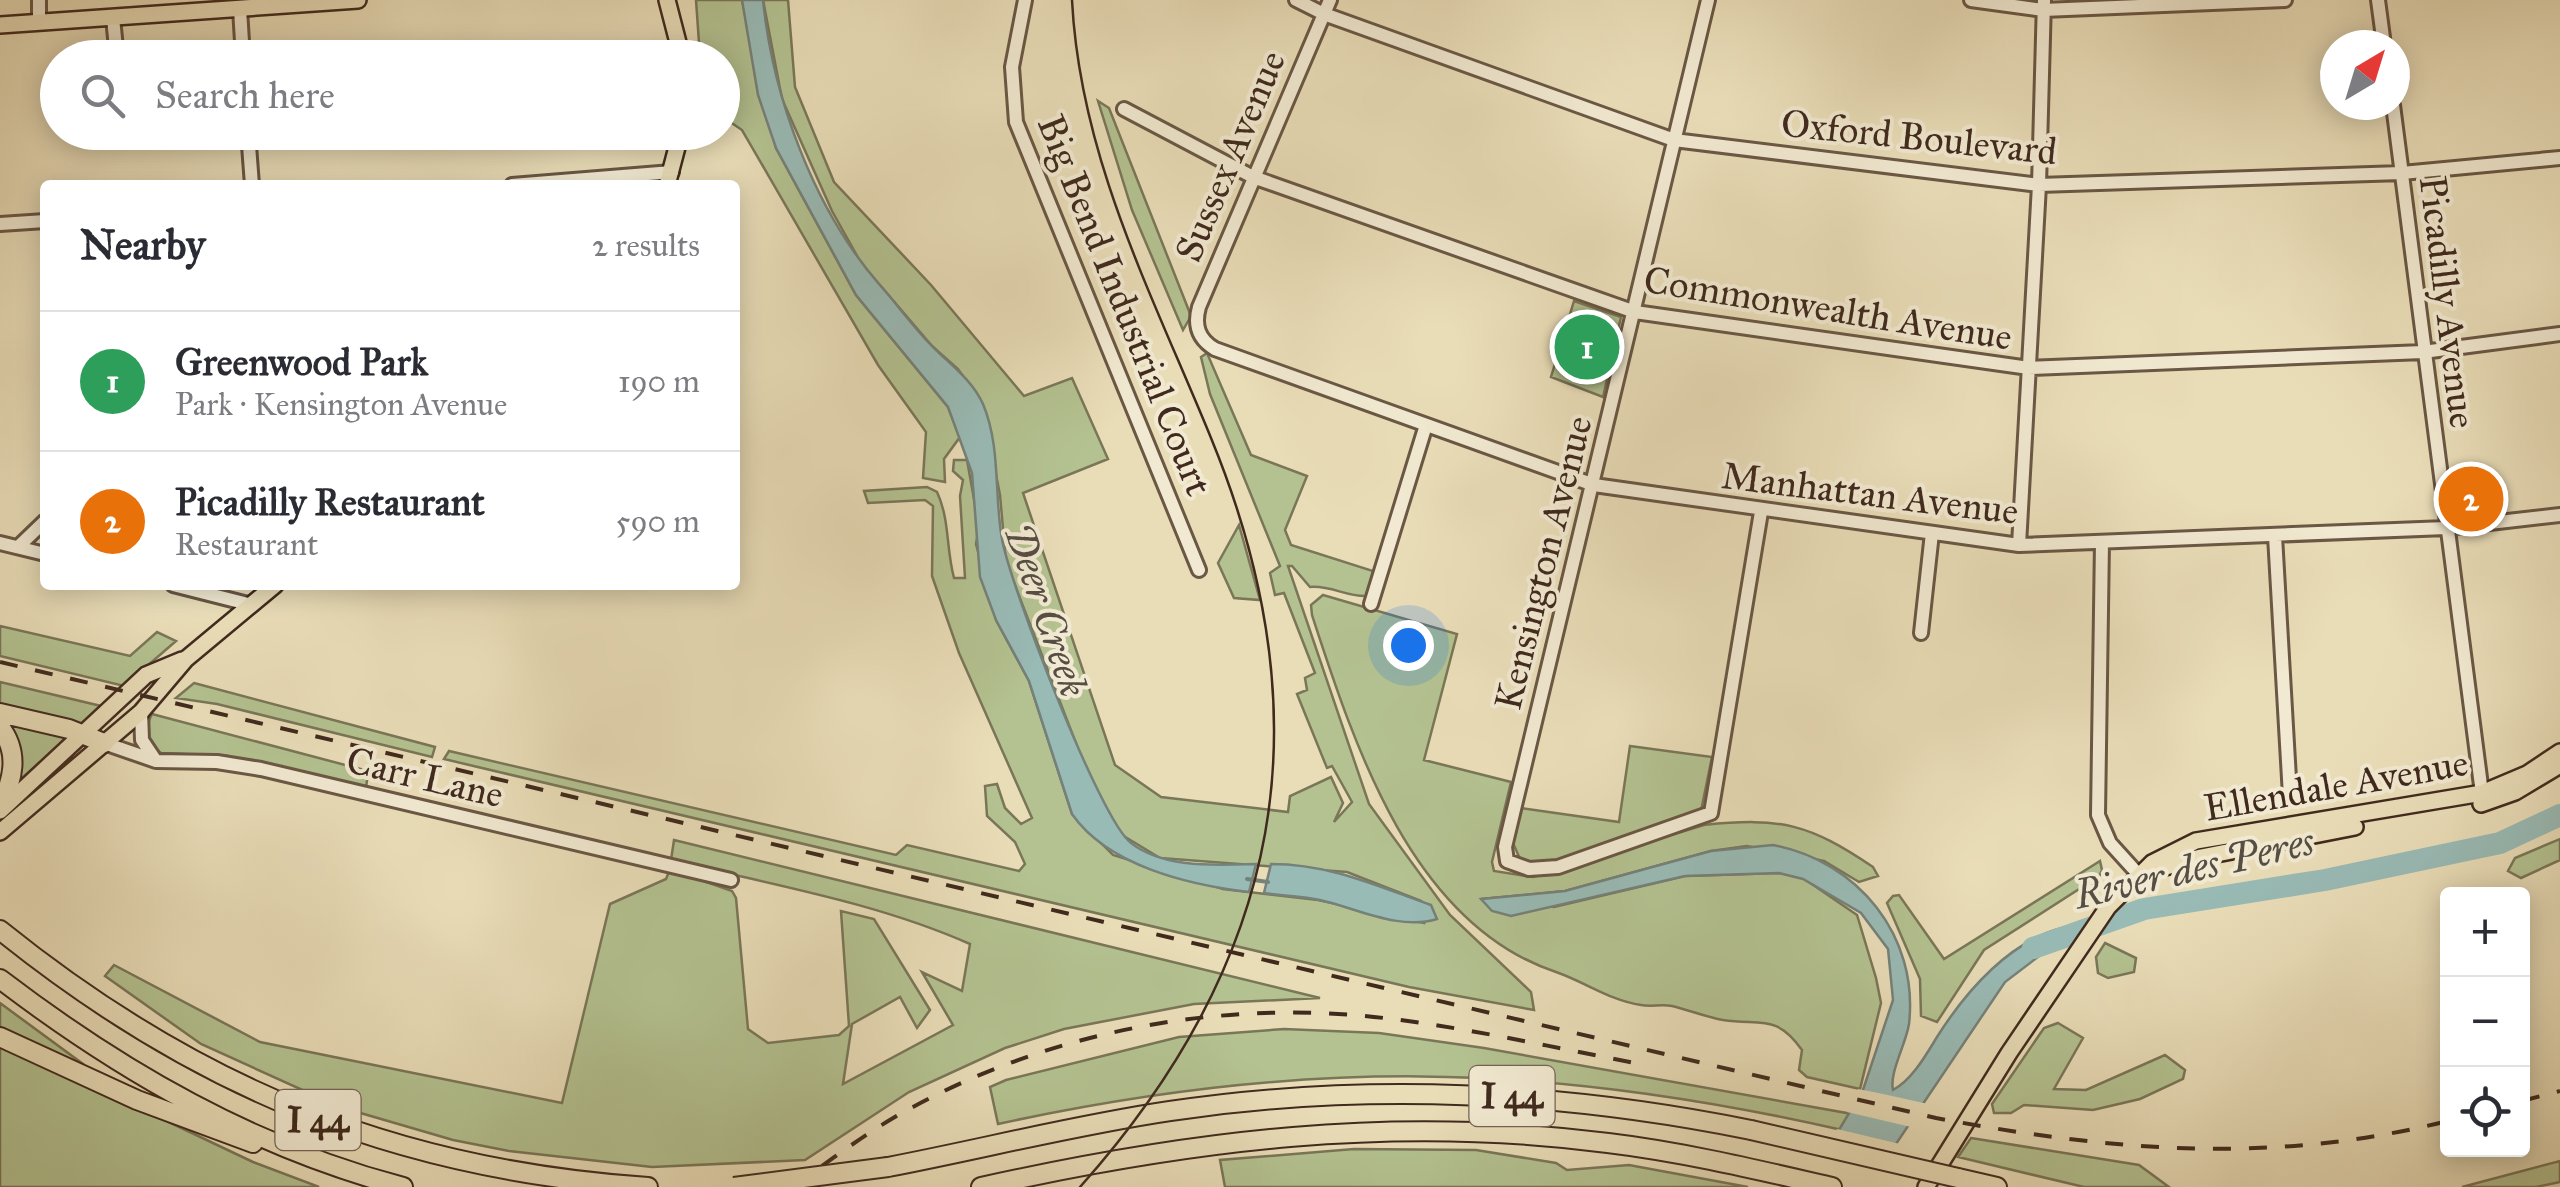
<!DOCTYPE html>
<html lang="en">
<head>
<meta charset="utf-8">
<style>
	:root { --surface:#fff; --page:#f7f7f7; --text:#2b2b33; --muted:#7c7c81; --line:#e1e1e2; --accent:#8f2418 }
	body { margin:0; font-family:"IM FELL Great Primer",serif; background:var(--page); color:var(--text) }
	.controls { position:absolute; right:30px; bottom:30px; display:grid; overflow:hidden; border-radius:10px; box-shadow:0 5px 25px #0003 }
	.controls button { width:90px; height:90px; display:grid; place-items:center; padding:0; border:0; border-bottom:2px solid var(--line); background:var(--surface); color:var(--text); font:50px sans-serif }
	.compass { position:absolute; left:2320px; top:30px; width:90px; height:90px; border-radius:50%; background:var(--surface); box-shadow:0 5px 25px #0003; rotate:38deg }
	.you { position:absolute; left:1408px; top:645px; width:35px; height:35px; margin:-25px; border:8px solid #fff; border-radius:50%; background:#1a73e8; box-shadow:0 0 0 15px #1a73e833 }
	.badge { display:grid; place-items:center; width:65px; height:65px; border-radius:50%; background:var(--accent); color:#fff; font-size:32px; font-weight:700 }
	.pin { position:absolute; translate:-50% -50%; border:5px solid #fff; box-shadow:0 2px 10px #0006 }
	.list { margin:0; padding:0; list-style:none }
	h2 { display:flex; justify-content:space-between; align-items:center; height:130px; margin:0; padding:0 40px; font-size:42px }
	h2 small { font-size:32px; font-weight:400; color:var(--muted) }
	.list li { display:grid; grid-template-columns:65px 1fr auto; gap:30px; align-items:center; box-sizing:border-box; height:140px; padding:0 40px; border-top:2px solid var(--line) }
	.list b { display:block; font-size:38px; white-space:nowrap }
	.list p { margin:0; font-size:32px; white-space:nowrap; color:var(--muted) }
	.list em { font-size:32px; font-style:normal; color:var(--muted) }
	.icon { flex:none; width:55px; height:55px; fill:none; stroke:currentColor; stroke-width:2; stroke-linecap:round; stroke-linejoin:round }
	.map { position:relative; flex:none; width:2560px; height:1187px; overflow:hidden }
	.search { position:absolute; background:var(--surface); box-shadow:0 5px 25px #0003; left:40px; top:40px; width:700px; height:110px; display:flex; align-items:center; gap:25px; box-sizing:border-box; padding:0 35px; border-radius:55px; color:var(--muted); font-size:38px }
	.panel { position:absolute; background:var(--surface); box-shadow:0 5px 25px #0003; left:40px; top:180px; width:700px; height:410px; border-radius:10px }
	.map>svg:first-child { display:block }
	.green { fill:#b4c291; stroke:#7a7658; stroke-width:2.5 }
	.water { fill:#99bbb6; stroke:#758179; stroke-width:2.5 }
	.pier { fill:#e9ddb8 }
	.lines { fill:none; stroke-linecap:round; stroke-linejoin:round }
	.stream { stroke:#758179; stroke-width:4 }
	.river { stroke:#99bbb6; stroke-width:22 }
	.minor-casing { stroke:#6a5744; stroke-width:18 }
	.major-casing { stroke:#402a1e; stroke-width:20 }
	.highway-casing { stroke:#402a1e; stroke-width:22 }
	.minor { stroke:#f1e9d1; stroke-width:12 }
	.major { stroke:#e9ddb8; stroke-width:15 }
	.highway { stroke:#e9ddb8; stroke-width:18 }
	.tram { stroke:#402a1e; stroke-width:2.5 }
	.rail { stroke:#402a1e; stroke-width:4; stroke-dasharray:18 18; stroke-linecap:butt }
	.highway-bridge-casing { stroke:#402a1e; stroke-width:22; stroke-linecap:butt }
	.highway-bridge { stroke:#e9ddb8; stroke-width:18 }
	.labels { text-anchor:middle; dominant-baseline:central; stroke-width:8; stroke-linejoin:round; paint-order:stroke }
	.shield { fill:#f1e9d1; stroke:#756354; stroke-width:2.5 }
	.shield-label { font-size:35px; font-weight:bold; fill:#402a1e }
	.street-label { font-size:38px; fill:#402a1e; stroke:#f1e9d1 }
	.water-label { font-size:40px; font-style:italic; fill:#564e44; stroke:#f1e9d1 }
</style>
</head>
<body>
<div class="map">
<svg width="2560" height="1187" viewBox="0 0 2560 1187">
	<rect width="100%" height="100%" fill="#e9ddb8"/>
	<filter id="stains"><feTurbulence type="fractalNoise" baseFrequency=".002" numOctaves="4"/><feColorMatrix values="0 0 0 0 .2 0 0 0 0 .09 0 0 0 0 .02 0 0 0 .5 -.17"/></filter>
	<radialGradient id="worn" r=".72"><stop offset=".6" stop-color="#630" stop-opacity="0"/><stop offset="1" stop-color="#630" stop-opacity=".3"/></radialGradient>
	<path class="green" d="M696,0h46l34,148 80,147 92,112 12,30 -16,22 1,23 -22,-4 3,-46 -48,-67 -136,-235 -19,-13 -1,-59 -22,-1z
		M763,0h25l7,87 39,95 97,103 93,111 48,-18 36,81 -85,34 92,272 46,32 127,15 2,-16 41,-19 12,26 -9,19 18,-20 -20,-36 -5,2 -30,-74 10,-4 -2,-12 10,-5 -31,-80 -9,2 -5,-22 10,-7 -70,-172 -9,-37 6,-4 44,102 56,21 -22,54 6,15 82,26 -6,25c-21,1 -36,-11 -57,-9l-18,-21h-4l81,238 81,111 81,77 3,18 -125,-23 -965,-228 5,-8 447,104 11,-10 112,26 6,-7 -10,-22 -28,-26 -2,-30 12,-2 8,24 16,16 11,-6 -73,-165 -27,-77 1,-70 -8,-6 -57,3 -4,-12 63,-4 10,5c13,28 9,57 17,86h11l-5,-82 3,-16 -10,-9 1,-11h13l12,67 -3,17 20,76 33,61 43,133 41,41 110,34 95,11 106,23 -3,-22 -74,-29 -187,-14 -38,-23 -20,-29 -23,-55 -73,-189 -6,-67 -18,-92 -24,-34 -26,-23 -71,-83 -29,-52 -50,-112z
		M1098,101l11,7 82,208 -8,14 -51,-120z
		M1574,301l47,16 -18,80 -52,-20z
		M1239,525l21,75 -26,-2 -16,-35z
		M1323,595l134,39 -33,126 87,22 -19,80 2,9 39,6 171,-52c78,-8 105,-1 169,42l5,9 -19,6 -35,-21 -77,-15 -36,5 -146,40 -84,8 73,8 131,-31 94,-3 24,5 54,37 19,63 5,25 -21,86 -53,-12 -8,-7 3,-20c-26,-37 -42,-24 -79,-30 -17,-3 -34,-10 -51,-14 -11,-2 -21,1 -31,-1 -30,-4 -56,-23 -85,-33 -144,-48 -201,-225 -244,-357l-1,-10z
		M0,626l130,30 27,-24 19,9 -52,45 -124,-30z
		M0,682l101,24 -22,20 -79,-19z
		M194,683l241,64 -3,10 -215,-53 -41,-6z
		M152,714l216,57 -2,18 -138,-33 -67,-3c-15,-9 -17,-24 -9,-39z
		M1,720l68,16 -52,47 2,-30z
		M1630,746l82,11 -11,54c-35,13 -150,66 -181,48l-7,-16 8,-35 98,14z
		M2560,839v21l-39,18 -13,-7 7,-13z
		M674,840l646,158 -126,6 -130,25 -59,19 -96,44 -104,68 -153,7 -143,-16 -56,-11 -113,-33 -139,-63 -96,-68 9,-11 146,77 302,61 48,-199 56,-25 4,-10 62,22 4,7 12,131 20,14 71,-8 10,-9 -8,-115 33,8 56,91 -13,18 -17,-31 -48,27 -9,60 110,-59 -31,-53 40,19 8,-47c-95,-42 -198,-59 -299,-84z
		M2100,861l2,9 -6,14h-9l-103,66 -47,72 -16,-6 -1,-37 -33,-76 6,-7 6,-1 45,64z
		M2105,943l31,15 -2,14 -26,6 -10,-5 -2,-16z
		M0,1003l83,61 -2,4 -81,-38z
		M2058,1023l25,15 -29,51 32,1 79,-35 20,15 -2,9 -43,20 -47,11 -69,-5 -13,8h-17l-2,-9 52,-76z
		M1284,1029l95,4 105,15 368,66 -10,16c-302,-69 -541,-72 -844,-6l-8,-37 16,-7 173,-43z
		M0,1042l253,120 66,25h-319z
		M1971,1138l168,27 30,22h-85l-126,-30z
		M1354,1149l122,1 80,13 11,7 62,-5 119,22h-523l-5,-27z
		M2560,1161v21l-24,5h-74z"/>
	<path class="water" d="M742,0h21c10,98 51,209 116,284 18,20 35,44 54,63 18,18 39,33 50,57 18,43 11,91 19,135 8,46 98,281 129,304 34,26 85,22 125,21l-7,28c-60,-7 -141,-26 -177,-78l-43,-133 -33,-61 -16,-43 -8,-104 -24,-66 -92,-112 -80,-147 -18,-53z
		M1773,845c85,16 146,91 136,179 -3,20 -20,49 -16,66 19,-10 33,-35 44,-53 29,-46 74,-98 129,-110l-11,17 -50,38 -138,205 -48,-24 44,-73 30,-90 -5,-51 -27,-36 -58,-34 -24,-6 -94,3 -174,40 -19,-5 -11,-12 84,-8 146,-40z
		M1271,864c59,0 106,22 160,41l6,14c-37,12 -81,-11 -117,-19 -18,-4 -37,-4 -56,-7z"/>
	<path class="pier" d="M1858,1089l25,5 45,10 -17,23 -64,-15z
		M1837,1129l63,15 -27,43h-93l35,-28z"/>
	<g class="lines">
		<path class="stream" d="M1247,879l21,3"/>
		<path class="river" d="M2033,948l111,-39 181,-29 175,-37 60,-28"/>
		<g class="minor-casing">
			<path id="minor" d="M39,0v23
				M1025,0l-13,67 4,55 183,448
				M1296,0l28,14 350,126 365,45 363,-12 158,-15
				M1330,0l-131,307c-5,18 -1,32 16,42l379,136 425,60 427,-17 114,-13
				M1708,0l-203,847 2,14 22,8 29,-2 153,-54 50,-301
				M1971,0l72,10 242,-10
				M2378,0l6,45
				M240,9l3,49
				M113,18l4,40
				M2393,105l90,696
				M1124,109l129,68 382,135 394,56 394,-16 137,-18
				M248,132l4,53
				M512,185l160,-13
				M0,224l45,-3
				M2275,536l15,260
				M2102,542l-4,273 12,28 29,32
				M0,543l45,11
				M2019,545l20,-360 5,-185
				M18,547l27,-26
				M173,585l79,20
				M1371,604l55,-179
				M1921,633l11,-100
				M141,712l1,28 14,21
				M104,743l52,18 61,1 44,7 470,111"/>
		</g>
		<g class="major-casing">
			<path id="major" d="M667,0l15,58
				M0,25l358,-25
				M667,185l14,-53
				M2481,804l34,-12 45,-27
				M0,811l146,-136 36,-15
				M0,832l141,-120 45,-53 89,-74
				M2148,872l53,-15 154,-30
				M1926,1187l83,-134 99,-146 44,-44 44,-22 286,-48 45,-19 33,-22"/>
		</g>
		<g class="highway-casing">
			<path id="highway" d="M0,713l69,16 35,14
				M0,727c20,26 13,53 0,80
				M0,930c196,158 396,240 648,257
				M0,979c122,93 254,169 403,208
				M0,1037l137,63 116,43
				M888,1167c94,-18 187,-42 282,-56 195,-29 388,-20 581,19
				M1958,1178l39,9
				M981,1187c211,-47 412,-72 627,-44 75,9 150,27 224,44"/>
		</g>
		<use href="#minor" class="minor"/>
		<use href="#major" class="major"/>
		<use href="#highway" class="highway"/>
		<path class="tram" d="M1072,0c8,158 80,294 139,438 116,282 72,522 -131,749"/>
		<path class="rail" d="M0,662l1936,456c177,33 335,47 512,3
			M2522,1101l38,-10
			M793,1187c39,-28 78,-58 120,-80 142,-77 311,-108 471,-89 87,10 175,31 262,47"/>
		<g class="highway-bridge-casing">
			<path id="highway-bridge" d="M1751,1130l207,48
				M734,1187l154,-20"/>
		</g>
		<use href="#highway-bridge" class="highway-bridge"/>
	</g>
	<g class="labels">
		<g class="shield">
			<rect x="1469.5" y="1066" width="85" height="60" rx="8"/>
			<rect x="275.5" y="1090" width="85" height="60" rx="8"/>
		</g>
		<g class="shield-label">
			<text x="1512" y="1096">I 44</text>
			<text x="318" y="1120">I 44</text>
		</g>
		<g class="street-label">
			<text transform="translate(1919 137) rotate(6)">Oxford Boulevard</text>
			<text transform="translate(1230 156) rotate(-67)">Sussex Avenue</text>
			<text transform="translate(2448 302) rotate(83)">Picadilly Avenue</text>
			<text transform="translate(1125 305) rotate(68)">Big Bend Industrial Court</text>
			<text transform="translate(1828 308) rotate(9)">Commonwealth Avenue</text>
			<text transform="translate(1870 493) rotate(7)">Manhattan Avenue</text>
			<text transform="translate(1543 563) rotate(-76)">Kensington Avenue</text>
			<text transform="translate(425 777) rotate(13)">Carr Lane</text>
			<text transform="translate(2336 785) rotate(-10)">Ellendale Avenue</text>
		</g>
		<g class="water-label">
			<text transform="translate(1046 610) rotate(71)">Deer Creek</text>
			<text transform="translate(2194 868) rotate(-13)">River des Peres</text>
		</g>
	</g>
	<rect width="100%" height="100%" filter="url(#stains)"/>
	<rect width="100%" height="100%" fill="url(#worn)"/>
</svg>
<div class="controls">
<button>+</button>
<button>−</button>
<button><svg class="icon" aria-label="locate" viewBox="0 0 24 24"><circle cx="12" cy="12" r="6"/><path d="M12 2v4M12 18v4M2 12h4M18 12h4"/></svg></button>
</div>
<svg class="compass" viewBox="-18 -18 36 36"><path d="M0-13l5 13h-10z" fill="#e53935"/><path d="M0 13l5-13h-10z" fill="#7c7c81"/></svg>
<div class="you"></div>
<div class="pin badge" style="left:1587px;top:347px;background:#2e9e5b">1</div>
<div class="pin badge" style="left:2471px;top:499px;background:#e8710a">2</div>
<div class="search"><svg class="icon" aria-label="search" viewBox="0 0 24 24"><circle cx="10" cy="10" r="6"/><path d="M15 15l6 6"/></svg>Search here</div>
<section class="panel">
<h2>Nearby<small>2 results</small></h2>
<ul class="list">
<li><span class="badge" style="background:#2e9e5b">1</span><div><b>Greenwood Park</b><p>Park · Kensington Avenue</p></div><em>190 m</em></li>
<li><span class="badge" style="background:#e8710a">2</span><div><b>Picadilly Restaurant</b><p>Restaurant</p></div><em>590 m</em></li>
</ul>
</section>
</div>
</body>
</html>
